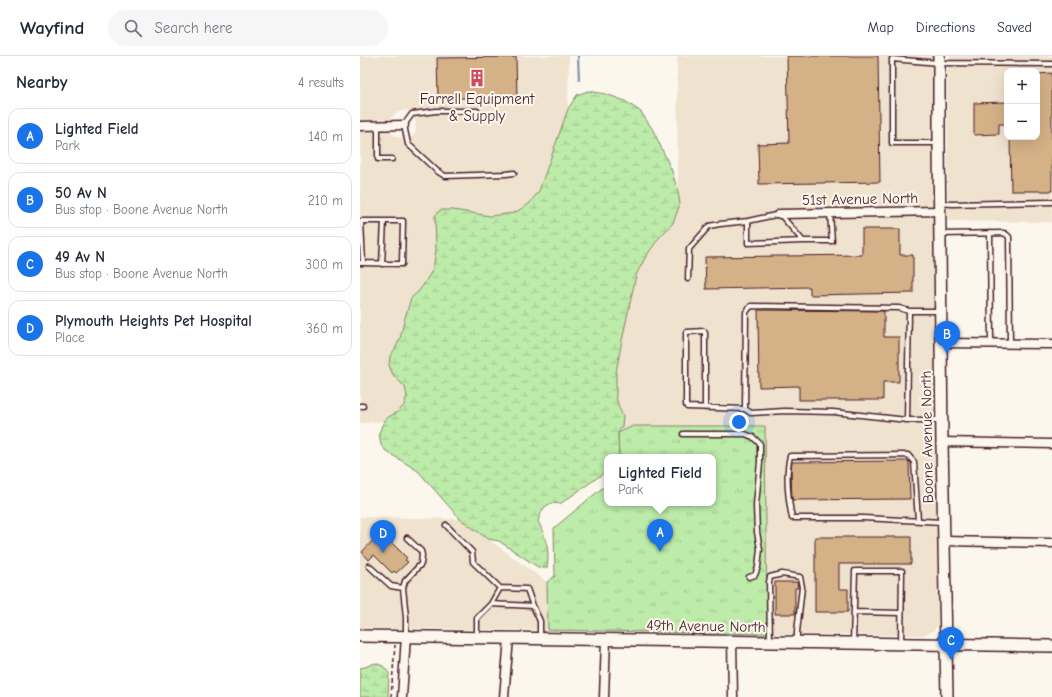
<!DOCTYPE html>
<html lang="en">
<head>
<meta charset="utf-8">
<style>
	:root { --surface:#fff; --page:#f6f6f7; --text:#1f2937; --muted:#747a83; --line:#e0e1e3; --accent:#1a73e8 }
	body { margin:0; font-family:"Comic Neue",sans-serif; background:var(--page); color:var(--text) }
	.controls { position:absolute; right:12px; top:12px; display:grid; overflow:hidden; border-radius:8px; box-shadow:0 4px 16px #0002 }
	.controls button { width:36px; height:36px; display:grid; place-items:center; padding:0; border:0; border-bottom:1px solid var(--line); background:var(--surface); color:var(--text); font:20px sans-serif }
	.you { position:absolute; left:379px; top:366px; width:14px; height:14px; margin:-10px; border:3px solid #fff; border-radius:50%; background:#1a73e8; box-shadow:0 0 0 6px #1a73e833 }
	.badge { display:grid; place-items:center; width:26px; height:26px; border-radius:50%; background:var(--accent); color:#fff; font-size:13px; font-weight:700 }
	.pin { position:absolute; translate:-50% -33px; filter:drop-shadow(0 1px 2px #0008) }
	.pin::after { content:''; position:absolute; top:21px; width:14px; height:12px; background:inherit; clip-path:polygon(0 0,100% 0,50% 100%) }
	.popup { position:absolute; left:244px; top:398px; width:112px; height:52px; box-sizing:border-box; display:grid; place-content:center; border-radius:8px; background:var(--surface); filter:drop-shadow(0 1px 3px #0005); font-size:13px; white-space:nowrap; color:var(--muted) }
	.popup b { font-size:15px; color:var(--text) }
	.popup::after { content:''; position:absolute; left:50%; top:100%; margin-left:-8px; border:8px solid transparent; border-top-color:var(--surface) }
	.list { margin:0; padding:0; list-style:none }
	h2 { display:flex; justify-content:space-between; align-items:center; height:52px; margin:0; padding:0 16px; font-size:17px }
	h2 small { font-size:13px; font-weight:400; color:var(--muted) }
	.list li { display:grid; grid-template-columns:26px 1fr auto; gap:12px; align-items:center; box-sizing:border-box; height:56px; margin:0 8px 8px; padding:0 8px; border:1px solid var(--line); border-radius:12px }
	.list b { display:block; font-size:15px; white-space:nowrap }
	.list p { margin:0; font-size:13px; white-space:nowrap; color:var(--muted) }
	.list em { font-size:13px; font-style:normal; color:var(--muted) }
	.icon { flex:none; width:22px; height:22px; fill:none; stroke:currentColor; stroke-width:2; stroke-linecap:round; stroke-linejoin:round }
	.map { position:relative; flex:none; width:692px; height:641px; overflow:hidden }
	header { display:flex; align-items:center; gap:24px; box-sizing:border-box; height:56px; padding:0 20px; background:var(--surface); border-bottom:1px solid var(--line) }
	header strong { font-size:19px }
	nav { display:flex; gap:22px; margin-inline-start:auto; font-size:14px }
	.search { width:280px; height:36px; background:var(--page); display:flex; align-items:center; gap:10px; box-sizing:border-box; padding:0 14px; border-radius:22px; color:var(--muted); font-size:15px }
	main { display:flex }
	aside { flex:1; background:var(--surface) }
	.map>svg:first-child { display:block }
	.built { fill:#efe2ce; fill-rule:evenodd }
	.wetland { fill:url(#wetland-marsh); stroke:#84856a }
	.park { fill:url(#park-tufts); stroke:#84856a }
	.lines { fill:none; stroke-linecap:round; stroke-linejoin:round }
	.stream { stroke:#7989a5; stroke-width:2 }
	.building { fill:#d4b187; stroke:#4a1f2b }
	.service-casing { stroke:#4a1f2b; stroke-width:7 }
	.minor-casing { stroke:#4a1f2b; stroke-width:11 }
	.tertiary-casing { stroke:#4a1f2b; stroke-width:14 }
	.path { stroke:#4a1f2b; stroke-width:1.5; stroke-dasharray:4 3; stroke-linecap:butt }
	.service { stroke:#fbf7ec; stroke-width:4 }
	.minor { stroke:#fbf7ec; stroke-width:8 }
	.tertiary { stroke:#fbf7ec; stroke-width:11 }
	.labels { text-anchor:middle; dominant-baseline:central; stroke-width:4; stroke-linejoin:round; paint-order:stroke }
	.poi-label { font-size:15px; fill:#4a1f2b; stroke:#fbf7ec }
	.street-label { font-size:15px; fill:#4a1f2b; stroke:#fbf7ec }
</style>
</head>
<body>
<header>
<strong>Wayfind</strong>
<div class="search"><svg class="icon" aria-label="search" viewBox="0 0 24 24"><circle cx="10" cy="10" r="6"/><path d="M15 15l6 6"/></svg>Search here</div>
<nav><a>Map</a><a>Directions</a><a>Saved</a></nav>
</header>
<main>
<aside>
<h2>Nearby<small>4 results</small></h2>
<ul class="list">
<li><span class="badge">A</span><div><b>Lighted Field</b><p>Park</p></div><em>140 m</em></li>
<li><span class="badge">B</span><div><b>50 Av N</b><p>Bus stop · Boone Avenue North</p></div><em>210 m</em></li>
<li><span class="badge">C</span><div><b>49 Av N</b><p>Bus stop · Boone Avenue North</p></div><em>300 m</em></li>
<li><span class="badge">D</span><div><b>Plymouth Heights Pet Hospital</b><p>Place</p></div><em>360 m</em></li>
</ul>
</aside>
<div class="map">
<svg width="692" height="641" viewBox="0 0 692 641">
	<defs>
		<pattern id="wetland-marsh" width="20" height="14" patternUnits="userSpaceOnUse"><rect width="20" height="14" fill="#bdeba9"/><path d="M1 5h8M5 5V1M11 12h8M15 12V8" fill="none" stroke="#a4c992"/></pattern>
		<pattern id="park-tufts" width="24" height="20" patternUnits="userSpaceOnUse"><rect width="24" height="20" fill="#bdeba9"/><path d="M3 7l-1-3M5 7V3M7 7l1-3M15 17l-1-3M17 17v-4M19 17l1-3" fill="none" stroke="#a4c992"/></pattern>
	</defs>
	<rect width="100%" height="100%" fill="#fbf7ec"/>
	<filter id="ink" filterUnits="userSpaceOnUse"><feTurbulence type="fractalNoise" baseFrequency=".025" numOctaves="2"/><feDisplacementMap in="SourceGraphic" scale="8" xChannelSelector="R" yChannelSelector="G"/><feConvolveMatrix kernelMatrix="1 2 1 2 8 2 1 2 1" color-interpolation-filters="sRGB"/></filter>
	<g filter="url(#ink)">
		<path class="built" d="M0,0h209l-1,53 -29,82 -10,13 -15,9 -24,3 -37,-6 -18,6 1,34 -3,19 -9,15 -6,8 -7,6 -7,23 -4,18 -5,10 -5,7 8,25 7,6 2,9 -3,9 -6,7 -8,4 -6,5 -24,2v-294h25l4,1 6,6 6,2h9l5,-4 1,-5 -1,-9 -4,-8 -4,-2 -6,1 -5,2 -6,6 -30,2z
			M317,0h255l6,565 -1,5 -5,6 -9,3 -156,-1 -2,-208 -147,7 4,-7 1,-10 -4,-8 -3,-12v-23l5,-28 15,-70 9,-17 13,-19 15,-16 7,-19 -2,-12z
			M590,0h102v166l-104,-1 -1,-150zM647,15h30v66h-30z
			M0,461l100,2 87,63 1,48 -188,-2z"/>
		<path class="wetland" d="M228,35l18,3 19,7 16,11 12,18 19,41 6,21 2,12 -7,19 -15,16 -13,19 -9,17 -15,70 -5,28v23l3,12 4,8 -1,10 -4,7 1,24h-12v14l-47,33c-14,-3 -18,5 -22,17 8,17 12,28 9,47l-9,-1 -39,-26 -11,-2 -28,-20 -42,-48 -32,-20 -5,-6 -2,-12 5,-12 6,-5 8,-4 6,-7 3,-9 -2,-9 -12,-12 -4,-10 1,-9 5,-7 5,-10 4,-18 7,-23 7,-6 6,-8 9,-15 3,-19 -1,-34 5,-6h13l37,6 24,-3 15,-9 10,-13 29,-82 9,-14z
			M15,607l8,3 6,7 -1,24h-28v-29l5,-1z"/>
		<path class="park" d="M273,370h132l2,208 -219,-4 -1,-48 8,-6 -1,-48 53,-44v19h106v-46h-94l-1,-24z"/>
		<g class="lines">
			<path class="stream" d="M218,0l1,24"/>
		</g>
		<path class="building" d="M427,0h91l2,126 -121,2 -1,-40 31,-1z
			M156,1l1,41h-79l-1,-40z
			M692,17v118h-41l-1,-54h27v-63z
			M647,46v22h-8v10l-25,1v-32z
			M502,173h38v26h13v38l-103,2v-8l-104,2 -1,-32 157,-2z
			M398,254l126,1v26h15v45h-16v18h-84v-14l-40,1z
			M548,405l1,1 1,37 -118,1 -1,-30 1,-8z
			M21,476l26,26 -2,2 3,2 -12,11 -2,-2 -2,2 -18,-18 -5,5 -7,-8z
			M455,481h96v27h-72v25h9v23h-33z
			M415,526h22l1,6h-3v26h-20z"/>
		<g class="lines">
			<g class="service-casing">
				<path id="service" d="M117,55h-41l-24,3 -8,11 4,19 29,27 8,5 61,-2 8,-1
					M18,70v33h14
					M578,87h-46v-84l47,4 113,1
					M580,147l12,1 100,-2
					M420,158l23,27 -55,2v-22z
					M630,177l1,110
					M580,178l64,-1 3,2 2,2 1,107
					M443,185h29l-2,-28
					M0,207h3l39,1 1,-43h-42l2,42
					M22,208l2,-43
					M328,223l1,-30 20,-23 11,-2 28,-3
					M580,255h-31l-2,109h35
					M0,350h3
					M345,352v-75l-1,-2 -17,1 -1,1v72l1,2 58,2
					M547,364l-74,-8 -49,-1 -33,2 -6,-4 1,-97 5,-6 148,2 10,3
					M323,378h62l8,3 7,7v18l-4,43 1,27 3,17 -2,18 -3,8 -6,2
					M558,464l-4,-58 -6,-7 -118,1c-5,20 -2,42 2,62h71l79,4
					M86,469l26,27 1,10 27,26 27,1 6,17
					M9,510l22,20 12,2
					M131,548l9,-16
					M494,556l47,1
					M46,580v-19l-3,-29 2,-7 16,-17 1,-9 -1,-4 -14,-13
					M117,581v-19l14,-14 42,2 7,15v16
					M410,586l-1,-60 1,-5 12,-3 18,3 2,10 -5,45v10
					M493,587l2,-72h47l-1,72"/>
			</g>
			<g class="minor-casing">
				<path id="minor" d="M0,70l44,-1
					M420,158l159,-3
					M581,287l111,1
					M582,386l110,2
					M584,485l108,2
					M372,585l1,56
					M42,641l4,-61
					M144,641l5,-59
					M244,641l2,-58"/>
			</g>
			<g class="tertiary-casing">
				<path id="tertiary" d="M579,0v87l3,299 5,255
					M0,580l692,10"/>
			</g>
			<path class="path" d="M31,641l4,-52"/>
			<use href="#service" class="service"/>
			<use href="#minor" class="minor"/>
			<use href="#tertiary" class="tertiary"/>
		</g>
	</g>
	<defs>
		<g id="building-bare" transform="scale(1.38)"><path d="M-4-6H4V6H1V3H-1V6H-4ZM-2.5-4.3h1.7v1.8h-1.7ZM.8-4.3h1.7v1.8H.8ZM-2.5-1h1.7V.8h-1.7ZM.8-1h1.7V.8H.8Z" fill="#d1495b" stroke="#fbf7ec" stroke-width="2.5" paint-order="stroke"/></g>
	</defs>
	<g fill-rule="evenodd">
		<use href="#building-bare" x="117" y="22"/>
	</g>
	<g class="labels">
		<g class="poi-label">
			<text x="117" y="43">Farrell Equipment<tspan x="117" dy="17">&amp; Supply</tspan></text>
		</g>
		<g class="street-label">
			<text transform="translate(500 143) rotate(-1)">51st Avenue North</text>
			<text transform="translate(567 381) rotate(-91)">Boone Avenue North</text>
			<text transform="translate(346 570) rotate(1)">49th Avenue North</text>
		</g>
	</g>
</svg>
<div class="controls">
<button>+</button>
<button>−</button>
</div>
<div class="you"></div>
<div class="pin badge" style="left:300px;top:496px">A</div>
<div class="popup"><b>Lighted Field</b>Park</div>
<div class="pin badge" style="left:587px;top:298px">B</div>
<div class="pin badge" style="left:591px;top:604px">C</div>
<div class="pin badge" style="left:23px;top:497px">D</div>
</div>
</main>
</body>
</html>
